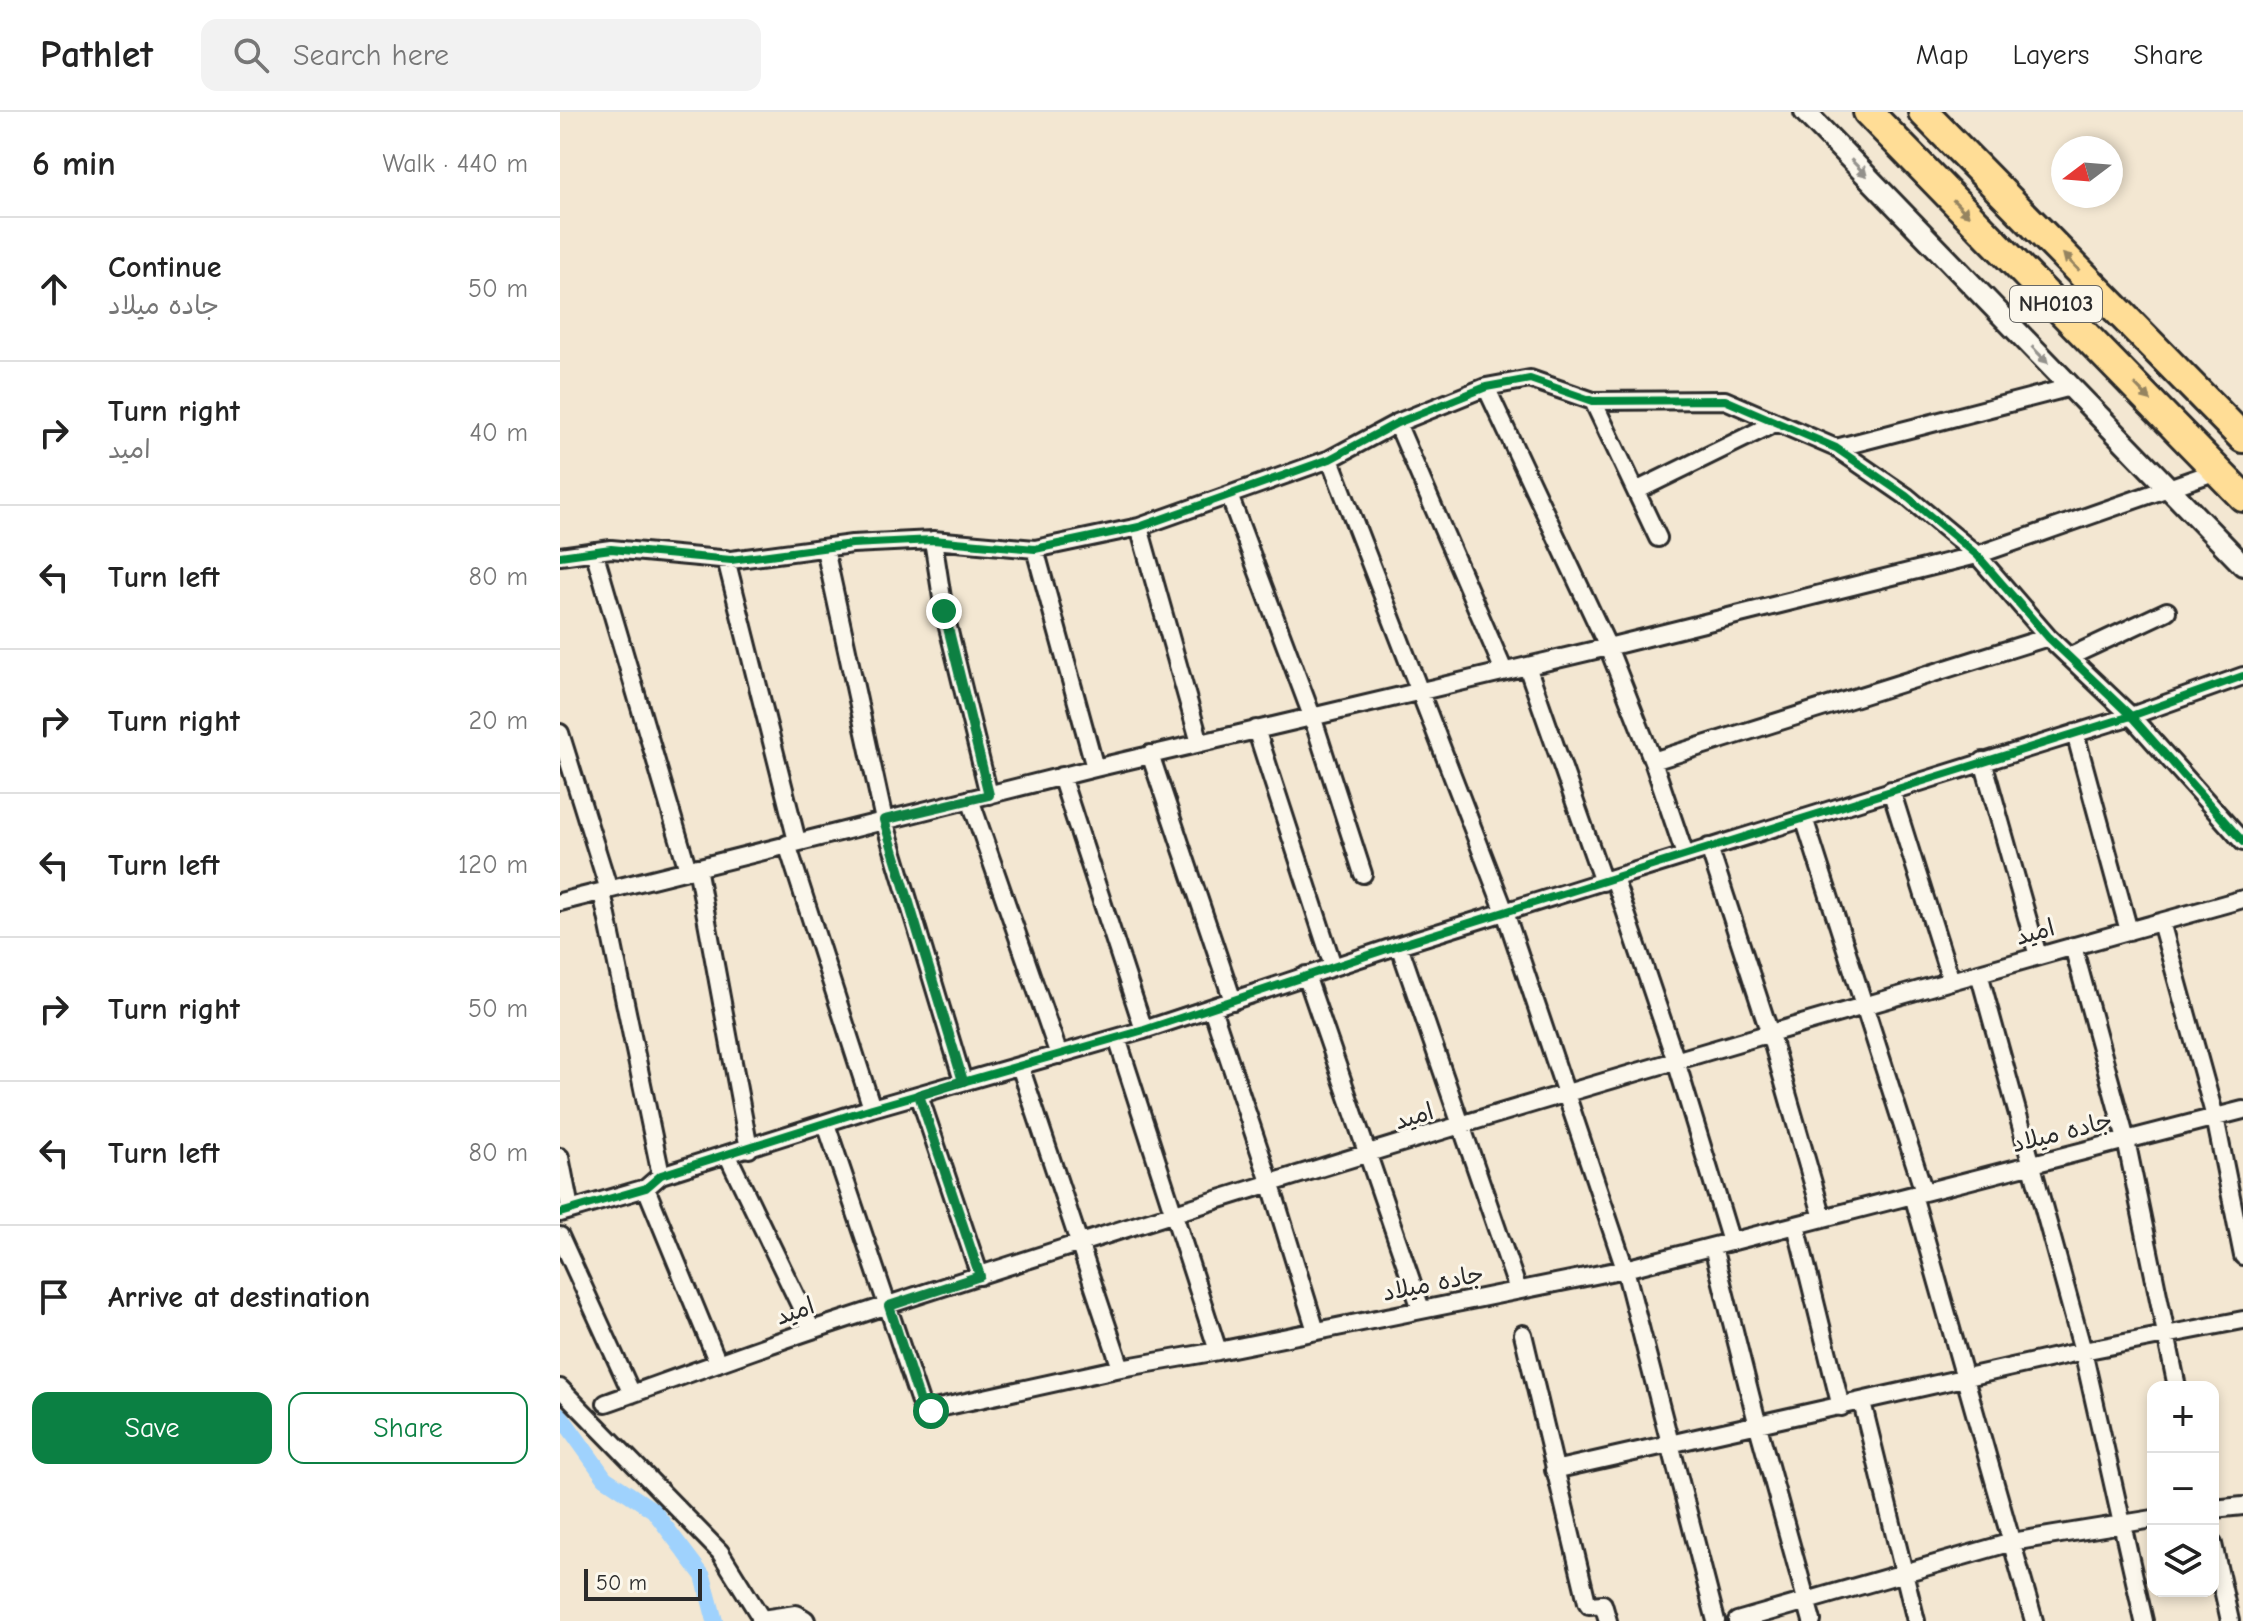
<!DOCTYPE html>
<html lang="en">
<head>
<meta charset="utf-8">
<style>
	:root { --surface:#fff; --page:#f2f2f2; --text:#222; --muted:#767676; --line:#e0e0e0; --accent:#0b8043 }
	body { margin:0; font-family:"Comic Neue","Playpen Sans Arabic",sans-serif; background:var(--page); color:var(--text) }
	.controls { position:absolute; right:24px; bottom:24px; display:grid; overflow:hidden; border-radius:16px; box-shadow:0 4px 12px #0003 }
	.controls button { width:72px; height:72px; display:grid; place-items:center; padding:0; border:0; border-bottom:2px solid var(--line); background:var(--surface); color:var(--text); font:40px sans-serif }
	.compass { position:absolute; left:1491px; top:24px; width:72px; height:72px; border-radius:50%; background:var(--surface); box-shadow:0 4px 12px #0003; rotate:254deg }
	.scale { position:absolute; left:24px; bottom:20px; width:118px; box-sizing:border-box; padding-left:8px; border:4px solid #2b2b2b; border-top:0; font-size:22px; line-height:28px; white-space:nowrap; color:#2b2b2b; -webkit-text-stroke:6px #fbf7ec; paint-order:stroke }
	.stop { position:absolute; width:24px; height:24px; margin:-18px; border:6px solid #0b8043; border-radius:50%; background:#fff }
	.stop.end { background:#0b8043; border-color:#fff; box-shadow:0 2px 8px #0008 }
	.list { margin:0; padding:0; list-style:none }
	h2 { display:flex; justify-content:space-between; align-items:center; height:104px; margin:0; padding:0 32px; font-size:34px }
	h2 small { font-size:26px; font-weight:400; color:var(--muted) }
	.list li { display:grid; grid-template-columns:52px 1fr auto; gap:24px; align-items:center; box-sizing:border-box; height:144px; padding:0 32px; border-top:2px solid var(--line) }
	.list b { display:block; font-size:30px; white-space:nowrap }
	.list p { margin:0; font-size:26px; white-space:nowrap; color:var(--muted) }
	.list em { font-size:26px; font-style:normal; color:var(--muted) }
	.actions { display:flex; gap:16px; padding:24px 32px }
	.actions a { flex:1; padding:18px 0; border:2px solid var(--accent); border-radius:16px; text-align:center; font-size:28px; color:var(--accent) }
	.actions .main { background:var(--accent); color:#fff }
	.icon { flex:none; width:44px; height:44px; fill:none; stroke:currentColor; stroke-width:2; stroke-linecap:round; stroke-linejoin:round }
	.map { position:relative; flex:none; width:1683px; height:1509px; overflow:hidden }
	header { display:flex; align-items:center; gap:48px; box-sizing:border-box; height:112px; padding:0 40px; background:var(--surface); border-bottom:2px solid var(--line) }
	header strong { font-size:38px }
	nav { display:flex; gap:44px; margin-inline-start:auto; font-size:28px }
	.search { width:560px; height:72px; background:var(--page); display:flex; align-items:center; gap:20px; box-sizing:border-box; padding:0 28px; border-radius:16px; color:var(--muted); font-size:30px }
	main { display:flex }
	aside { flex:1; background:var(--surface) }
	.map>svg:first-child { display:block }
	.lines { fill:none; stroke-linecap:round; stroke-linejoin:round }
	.canal { stroke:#9fd2fd; stroke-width:16 }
	.minor-casing { stroke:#2b2b2b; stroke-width:22 }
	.tertiary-casing { stroke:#2b2b2b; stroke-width:26 }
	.trunk-casing { stroke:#2b2b2b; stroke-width:34 }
	.minor { stroke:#fbf7ec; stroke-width:16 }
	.tertiary { stroke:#fbf7ec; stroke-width:20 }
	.trunk { stroke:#ffdd96; stroke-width:28 }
	.cycleway-casing { stroke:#fbf7ec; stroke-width:13 }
	.cycleway { stroke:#00873e; stroke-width:8 }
	.oneway { fill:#93918c }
	.oneway2 { fill:#958460 }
	.route { stroke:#0b8043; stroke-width:10 }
	.labels { text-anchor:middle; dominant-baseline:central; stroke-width:6; stroke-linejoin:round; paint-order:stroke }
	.shield { fill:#fbf7ec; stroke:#696865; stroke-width:2 }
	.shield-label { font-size:22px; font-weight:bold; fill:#2b2b2b }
	.street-label { font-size:24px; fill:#2b2b2b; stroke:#fbf7ec }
</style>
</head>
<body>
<header>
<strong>Pathlet</strong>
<div class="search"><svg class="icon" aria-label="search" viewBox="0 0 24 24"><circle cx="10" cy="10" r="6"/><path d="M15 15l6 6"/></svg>Search here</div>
<nav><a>Map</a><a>Layers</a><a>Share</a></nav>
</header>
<main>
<aside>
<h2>6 min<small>Walk · 440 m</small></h2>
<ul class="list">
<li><svg class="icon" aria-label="ahead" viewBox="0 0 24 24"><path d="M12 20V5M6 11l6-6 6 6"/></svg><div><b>Continue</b><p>جاده میلاد</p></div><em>50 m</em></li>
<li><svg class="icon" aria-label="right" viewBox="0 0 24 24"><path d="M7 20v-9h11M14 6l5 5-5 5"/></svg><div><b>Turn right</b><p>امید</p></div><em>40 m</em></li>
<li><svg class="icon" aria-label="left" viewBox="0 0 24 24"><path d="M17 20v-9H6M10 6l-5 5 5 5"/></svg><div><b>Turn left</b></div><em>80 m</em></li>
<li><svg class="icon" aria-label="right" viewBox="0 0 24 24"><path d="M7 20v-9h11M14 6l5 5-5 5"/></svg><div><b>Turn right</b></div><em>20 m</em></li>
<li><svg class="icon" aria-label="left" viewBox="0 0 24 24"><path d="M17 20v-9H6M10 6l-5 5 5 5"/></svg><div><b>Turn left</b></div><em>120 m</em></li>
<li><svg class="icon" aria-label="right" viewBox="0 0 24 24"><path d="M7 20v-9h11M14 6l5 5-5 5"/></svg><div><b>Turn right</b></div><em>50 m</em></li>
<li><svg class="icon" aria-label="left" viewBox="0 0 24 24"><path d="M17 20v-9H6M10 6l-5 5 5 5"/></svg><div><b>Turn left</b></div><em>80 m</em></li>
<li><svg class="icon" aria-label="arrive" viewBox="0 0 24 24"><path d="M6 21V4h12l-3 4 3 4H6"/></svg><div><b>Arrive at destination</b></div></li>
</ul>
<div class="actions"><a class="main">Save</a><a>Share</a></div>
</aside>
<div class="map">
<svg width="1683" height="1509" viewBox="0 0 1683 1509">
	<rect width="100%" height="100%" fill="#f3e7d2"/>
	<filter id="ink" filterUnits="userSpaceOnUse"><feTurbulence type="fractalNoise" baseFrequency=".0125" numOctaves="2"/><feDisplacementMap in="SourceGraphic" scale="16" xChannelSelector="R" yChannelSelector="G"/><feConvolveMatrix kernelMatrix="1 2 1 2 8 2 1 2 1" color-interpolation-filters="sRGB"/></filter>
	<g filter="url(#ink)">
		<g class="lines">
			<path class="canal" d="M0,1303l45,63 48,32 50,66 12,45"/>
			<g class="minor-casing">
				<path id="minor" d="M926,275l122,260 45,114 32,94
					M1033,289l65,137
					M837,311l107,248
					M1276,336l235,-61
					M770,347l175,453 120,357 91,352
					M1076,379l139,-68
					M669,383l83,221 51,158
					M579,415l61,216
					M373,428l11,71 45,184
					M265,437l59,271 79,261
					M475,437l60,219
					M34,439l94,319
					M0,444l51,-7 120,11 121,-16 81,-4 102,9 104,-22 191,-68 67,-36 89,-36 44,-8 63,22 132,-1 111,48 70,48 71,59 71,82 83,79 112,126
					M166,447l71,282
					M1509,545l98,-46
					M967,554l76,216
					M696,617l77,237
					M0,621l49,157
					M1515,621l54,198
					M590,642l83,247
					M1093,649l395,-124
					M1423,649l55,195
					M501,664l83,254
					M1331,678l60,191
					M410,687l89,256
					M1244,706l120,374
					M227,732l85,264
					M1149,735l61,187 53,184
					M137,755l52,282
					M1054,766l62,183 55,181
					M42,780l59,283
					M0,790l535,-134 513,-121 369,-92 240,-84
					M1601,810l54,195 28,139
					M839,833l119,345
					M1513,834l53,194 51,247
					M1419,861l104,378 61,270
					M746,863l115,334
					M652,896l59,177 45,146
					M557,926l101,313
					M460,954l101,302
					M359,983l61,181
					M266,1012l96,284 3,3 196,-43 97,-17 407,-82 618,-159
					M168,1044l84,174
					M0,1045l10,51
					M86,1076l72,175
					M1353,1083l121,426
					M0,1101l86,-25 15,-13 211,-67 272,-78 255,-85 732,-229 112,-40
					M1236,1113l45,182
					M0,1124l72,158
					M1153,1135l45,179 54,195
					M963,1222l64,268 2,3 14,-1 5,17
					M0,1276l160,164 43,69
					M1302,1290l54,219
					M46,1291c68,-24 135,-49 203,-72 474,-157 953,-299 1434,-432
					M994,1358l529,-119 160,-31
					M1653,1397l30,-3
					M1653,1432l17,77
					M1177,1509l275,-79 141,-23"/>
			</g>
			<g class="tertiary-casing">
				<path id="tertiary" d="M1245,0l438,453
					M202,1509l34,-5 8,5"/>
			</g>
			<g class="trunk-casing">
				<path id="trunk" d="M1308,0l375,385
					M1363,0l320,326"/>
			</g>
			<use href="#minor" class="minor"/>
			<use href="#tertiary" class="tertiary"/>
			<use href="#trunk" class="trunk"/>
			<g class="cycleway-casing">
				<path id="cycleway" d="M0,444l51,-7 120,11 121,-16 81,-4 102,9 104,-22 191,-68 67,-36 89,-36 44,-8 63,22 132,-1 111,48 70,48 71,59 71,82 83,79 112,126
					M0,1101l86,-25 15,-13 211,-67 272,-78 255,-85 732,-229 112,-40"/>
			</g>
			<use href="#cycleway" class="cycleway"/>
		</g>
		<defs><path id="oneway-solid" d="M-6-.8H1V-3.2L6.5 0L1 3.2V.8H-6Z" transform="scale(2)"/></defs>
		<g class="oneway">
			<use href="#oneway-solid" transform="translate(1299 56) rotate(46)"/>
			<use href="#oneway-solid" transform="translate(1480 243) rotate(46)"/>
		</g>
		<g class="oneway2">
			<use href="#oneway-solid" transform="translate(1401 96) rotate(46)"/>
			<use href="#oneway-solid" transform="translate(1511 150) rotate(-134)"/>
			<use href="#oneway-solid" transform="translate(1583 281) rotate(46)"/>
		</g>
	</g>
	<g class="lines" filter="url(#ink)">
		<path class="route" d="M371,1299l-9,-3 -33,-102 91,-30 -61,-181 44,-14 -79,-261 105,-25 -45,-184"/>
	</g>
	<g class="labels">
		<rect class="shield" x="1450" y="174" width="92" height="36" rx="6"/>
		<g class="shield-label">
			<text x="1496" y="192">NH0103</text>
		</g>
		<g class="street-label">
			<text transform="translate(1475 820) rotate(-16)">امید</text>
			<text transform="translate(854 1004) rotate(-17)">امید</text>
			<text transform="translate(1502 1020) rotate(-14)">جاده میلاد</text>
			<text transform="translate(873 1171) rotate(-11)">جاده میلاد</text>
			<text transform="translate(235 1199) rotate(-19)">امید</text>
		</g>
	</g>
</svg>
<div class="controls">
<button>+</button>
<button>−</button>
<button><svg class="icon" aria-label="layers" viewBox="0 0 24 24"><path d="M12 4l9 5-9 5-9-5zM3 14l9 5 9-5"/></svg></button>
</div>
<svg class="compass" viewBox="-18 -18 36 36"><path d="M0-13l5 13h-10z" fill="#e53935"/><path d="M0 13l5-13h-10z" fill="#767676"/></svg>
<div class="scale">50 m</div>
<div class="stop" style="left:371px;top:1299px"></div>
<div class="stop end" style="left:384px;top:499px"></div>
</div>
</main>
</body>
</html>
